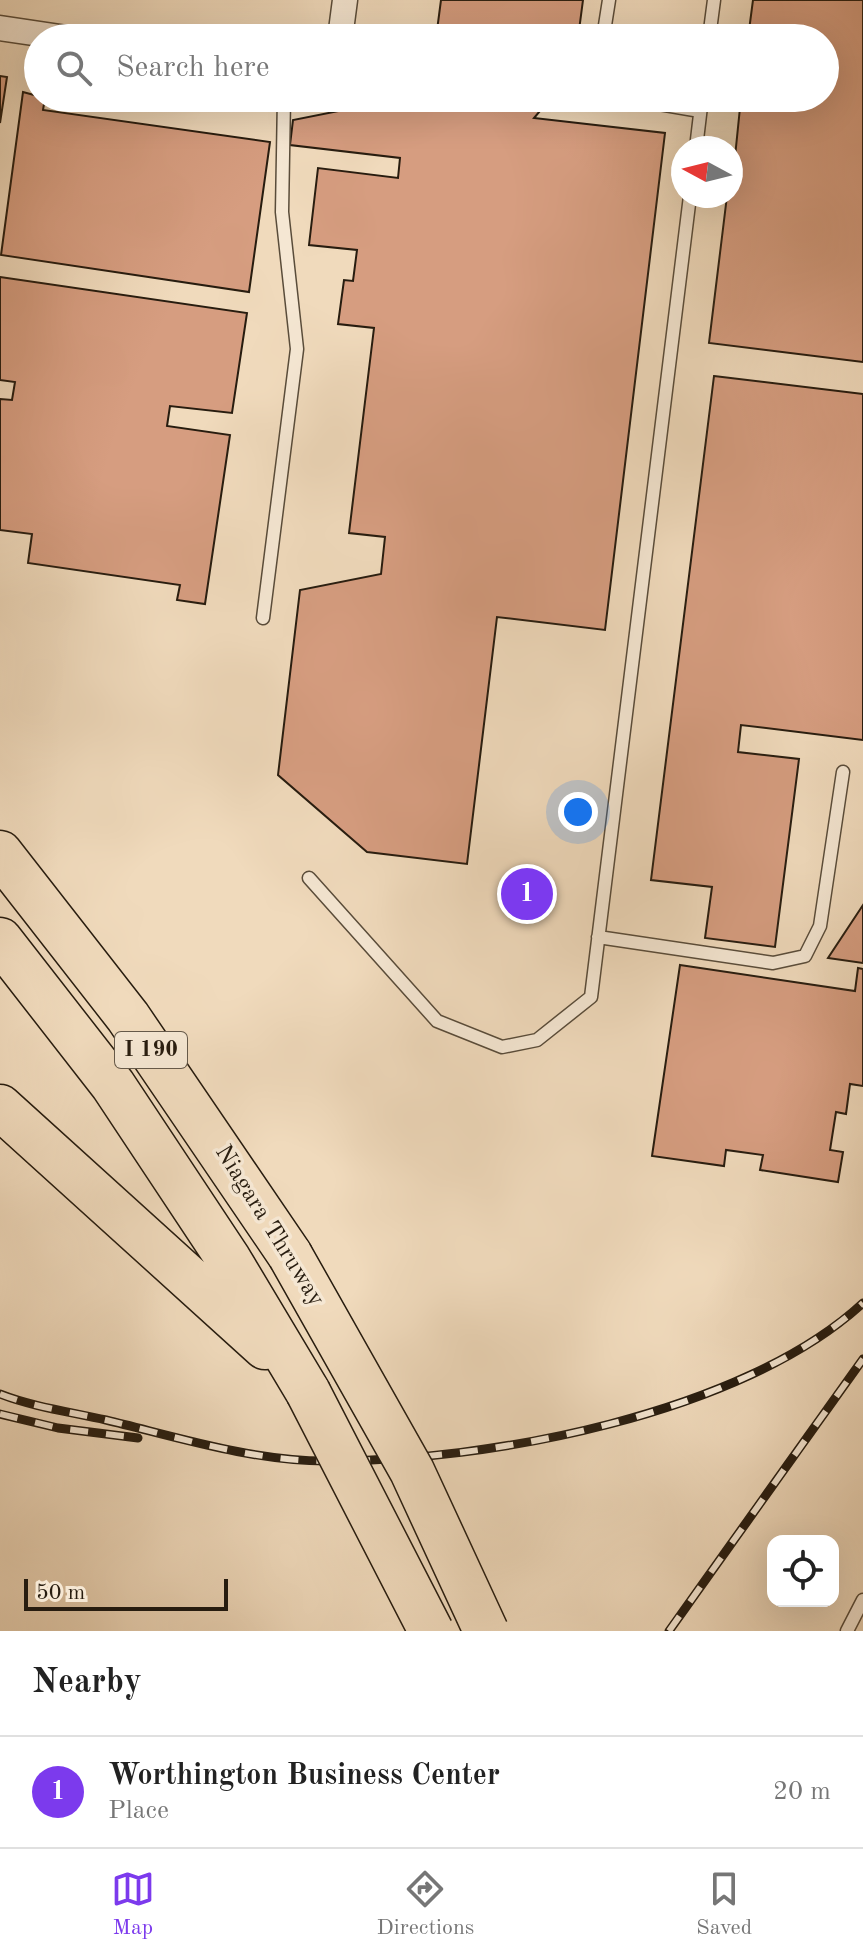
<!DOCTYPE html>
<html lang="en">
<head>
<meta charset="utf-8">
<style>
	:root { --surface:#fff; --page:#f2f2f2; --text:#222; --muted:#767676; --line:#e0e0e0; --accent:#7c3aed }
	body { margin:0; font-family:"Old Standard TT",serif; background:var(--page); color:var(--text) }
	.controls { position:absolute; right:24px; bottom:24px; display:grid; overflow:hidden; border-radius:16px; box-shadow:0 8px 32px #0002 }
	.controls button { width:72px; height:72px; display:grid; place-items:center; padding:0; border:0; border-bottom:2px solid var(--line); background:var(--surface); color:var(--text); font:40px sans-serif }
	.compass { position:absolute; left:671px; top:136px; width:72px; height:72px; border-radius:50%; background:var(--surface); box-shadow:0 8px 32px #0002; rotate:277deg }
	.scale { position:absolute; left:24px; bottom:20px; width:204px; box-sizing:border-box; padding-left:8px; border:4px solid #271c0f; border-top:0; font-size:22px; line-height:28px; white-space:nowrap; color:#271c0f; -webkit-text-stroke:6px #f5e7d3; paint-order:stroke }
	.you { position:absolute; left:578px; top:812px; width:28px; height:28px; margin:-20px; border:6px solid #fff; border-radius:50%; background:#1a73e8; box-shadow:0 0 0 12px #1a73e833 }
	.badge { display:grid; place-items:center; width:52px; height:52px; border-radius:50%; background:var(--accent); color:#fff; font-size:26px; font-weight:700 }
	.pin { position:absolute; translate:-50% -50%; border:4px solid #fff; box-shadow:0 2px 8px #0006 }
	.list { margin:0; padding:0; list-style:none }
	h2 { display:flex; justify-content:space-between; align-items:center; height:104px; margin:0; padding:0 32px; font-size:34px }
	h2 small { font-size:26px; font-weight:400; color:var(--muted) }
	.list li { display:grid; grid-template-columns:52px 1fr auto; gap:24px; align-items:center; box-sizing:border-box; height:112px; padding:0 32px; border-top:2px solid var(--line) }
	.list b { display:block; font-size:30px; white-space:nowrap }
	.list p { margin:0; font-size:26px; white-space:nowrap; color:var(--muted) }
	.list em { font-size:26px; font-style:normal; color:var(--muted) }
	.icon { flex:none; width:44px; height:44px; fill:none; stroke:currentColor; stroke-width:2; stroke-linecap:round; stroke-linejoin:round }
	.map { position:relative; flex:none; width:863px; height:1631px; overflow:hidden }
	.search { position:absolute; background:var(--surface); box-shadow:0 8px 32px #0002; left:24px; right:24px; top:24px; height:88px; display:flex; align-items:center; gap:20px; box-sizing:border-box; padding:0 28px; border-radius:44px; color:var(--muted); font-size:30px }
	.sheet { height:216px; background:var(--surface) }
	nav { display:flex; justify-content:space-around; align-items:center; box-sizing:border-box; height:112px; border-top:2px solid var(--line); background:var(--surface); font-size:22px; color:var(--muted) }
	nav a { display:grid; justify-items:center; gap:4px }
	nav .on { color:var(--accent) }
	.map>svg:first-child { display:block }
	.building { fill:#d69d80; stroke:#271c0f; stroke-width:2 }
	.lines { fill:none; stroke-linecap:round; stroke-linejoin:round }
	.lane-casing { stroke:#594c3a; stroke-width:15 }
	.street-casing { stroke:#594c3a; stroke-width:27 }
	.highway-casing { stroke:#271c0f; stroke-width:47 }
	.lane { stroke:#f5e7d3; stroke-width:12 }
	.street { stroke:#f5e7d3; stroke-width:24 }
	.highway { stroke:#f0dabc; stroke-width:44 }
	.rail-casing { stroke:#271c0f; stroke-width:9 }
	.rail { stroke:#f5e7d3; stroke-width:6; stroke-dasharray:18; stroke-linecap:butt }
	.highway-bridge-casing { stroke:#271c0f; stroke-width:47; stroke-linecap:butt }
	.highway-bridge { stroke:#f0dabc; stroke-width:44 }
	.labels { text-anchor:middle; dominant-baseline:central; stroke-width:7; stroke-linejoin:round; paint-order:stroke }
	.shield { fill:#f5e7d3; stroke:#65594a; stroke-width:2 }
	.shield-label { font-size:22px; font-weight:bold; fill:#271c0f }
	.street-label { font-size:24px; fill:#271c0f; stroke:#f5e7d3 }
</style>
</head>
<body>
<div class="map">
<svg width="863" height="1631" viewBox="0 0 863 1631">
	<rect width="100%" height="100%" fill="#f0dabc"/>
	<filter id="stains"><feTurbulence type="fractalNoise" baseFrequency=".0025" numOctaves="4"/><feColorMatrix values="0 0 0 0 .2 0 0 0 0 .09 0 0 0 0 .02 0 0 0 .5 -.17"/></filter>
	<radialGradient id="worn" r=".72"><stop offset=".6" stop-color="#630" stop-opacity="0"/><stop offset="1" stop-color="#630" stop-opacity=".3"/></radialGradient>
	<path class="building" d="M441,0h142l-5,38h-142z
		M753,0h110v362l-154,-19 18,-147h4l10,-98h84v-60h-77z
		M0,76l7,1 -7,46z
		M23,92l22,6 -2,12 227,32 -21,150 -248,-37z
		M404,98h147l-17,20 131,15 -60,497 -108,-13 -30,247 -100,-12 -89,-77 22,-185 81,-16 4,-37 -36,-4 25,-205 -36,-4 6,-44 9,1 4,-31 -48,-5 9,-77 80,10 2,-20 -110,-13 3,-25z
		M0,277l247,36 -15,100 -62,-7 -3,20 63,9 -25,169 -28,-4 3,-15 -152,-22 4,-29 -32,-4v-131l12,1 3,-18 -15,-2z
		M714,376l149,18v346l-122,-15 -3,27 61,7 -24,188 -70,-9 7,-51 -61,-7z
		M863,905v58l-35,-5z
		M680,965l175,26 3,-23 5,1v117l-13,-2 -4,30 -10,-2 -6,38 13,2 -5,30 -78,-12 3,-15 -37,-5 -2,16 -72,-10z"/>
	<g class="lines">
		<g class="lane-casing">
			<path id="lane" d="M603,38l6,-38
				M709,38l5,-38
				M624,98l76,13
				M696,148l6,-50
				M263,618l34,-269 -15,-137 2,-114
				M309,878l128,143 65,26 35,-7 54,-43 99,-801
				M598,937l175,26 32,-7 15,-30 23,-154
				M847,1631l16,-31"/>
		</g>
		<g class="street-casing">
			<path id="street" d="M0,28l67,10
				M340,38l5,-38"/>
		</g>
		<g class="highway-casing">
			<path id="highway" d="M0,853l128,164 162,238
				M0,940l113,145 116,175 79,132
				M0,1107l265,240"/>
		</g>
		<use href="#lane" class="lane"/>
		<use href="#street" class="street"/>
		<use href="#highway" class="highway"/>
		<g class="rail-casing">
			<path id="rail" d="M0,1394c33,13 71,18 106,26 71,17 146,41 220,41 161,1 417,-47 537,-158
				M0,1414l58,14 80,10
				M669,1631l194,-272"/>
		</g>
		<use href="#rail" class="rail"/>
		<g class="highway-bridge-casing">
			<path id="highway-bridge" d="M290,1255l122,216 74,160
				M308,1392l123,239"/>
		</g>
		<use href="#highway-bridge" class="highway-bridge"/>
	</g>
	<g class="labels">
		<rect class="shield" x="115" y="1032" width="72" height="36" rx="6"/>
		<g class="shield-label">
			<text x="151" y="1050">I 190</text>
		</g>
		<g class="street-label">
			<text transform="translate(269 1226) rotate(58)">Niagara Thruway</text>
		</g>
	</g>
	<rect width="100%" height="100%" filter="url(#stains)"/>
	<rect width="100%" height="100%" fill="url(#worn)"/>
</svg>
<div class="controls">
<button><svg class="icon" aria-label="locate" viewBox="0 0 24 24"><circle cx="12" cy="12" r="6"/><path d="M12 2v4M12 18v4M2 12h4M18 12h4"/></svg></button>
</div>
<svg class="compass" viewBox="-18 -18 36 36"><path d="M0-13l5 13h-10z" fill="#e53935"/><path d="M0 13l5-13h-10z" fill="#767676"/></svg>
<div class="scale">50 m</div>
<div class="you"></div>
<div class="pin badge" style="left:527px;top:894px">1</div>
<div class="search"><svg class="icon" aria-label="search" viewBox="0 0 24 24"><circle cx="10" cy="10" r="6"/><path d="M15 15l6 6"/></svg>Search here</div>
</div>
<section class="sheet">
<h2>Nearby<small></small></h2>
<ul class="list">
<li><span class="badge">1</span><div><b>Worthington Business Center</b><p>Place</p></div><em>20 m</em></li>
</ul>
</section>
<nav>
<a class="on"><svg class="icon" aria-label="map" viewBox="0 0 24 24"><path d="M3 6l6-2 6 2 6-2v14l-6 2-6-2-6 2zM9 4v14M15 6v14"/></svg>Map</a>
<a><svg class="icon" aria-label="directions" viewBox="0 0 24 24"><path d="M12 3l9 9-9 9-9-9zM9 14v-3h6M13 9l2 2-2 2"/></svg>Directions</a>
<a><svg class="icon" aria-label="saved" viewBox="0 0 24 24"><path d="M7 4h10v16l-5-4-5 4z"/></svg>Saved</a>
</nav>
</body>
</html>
